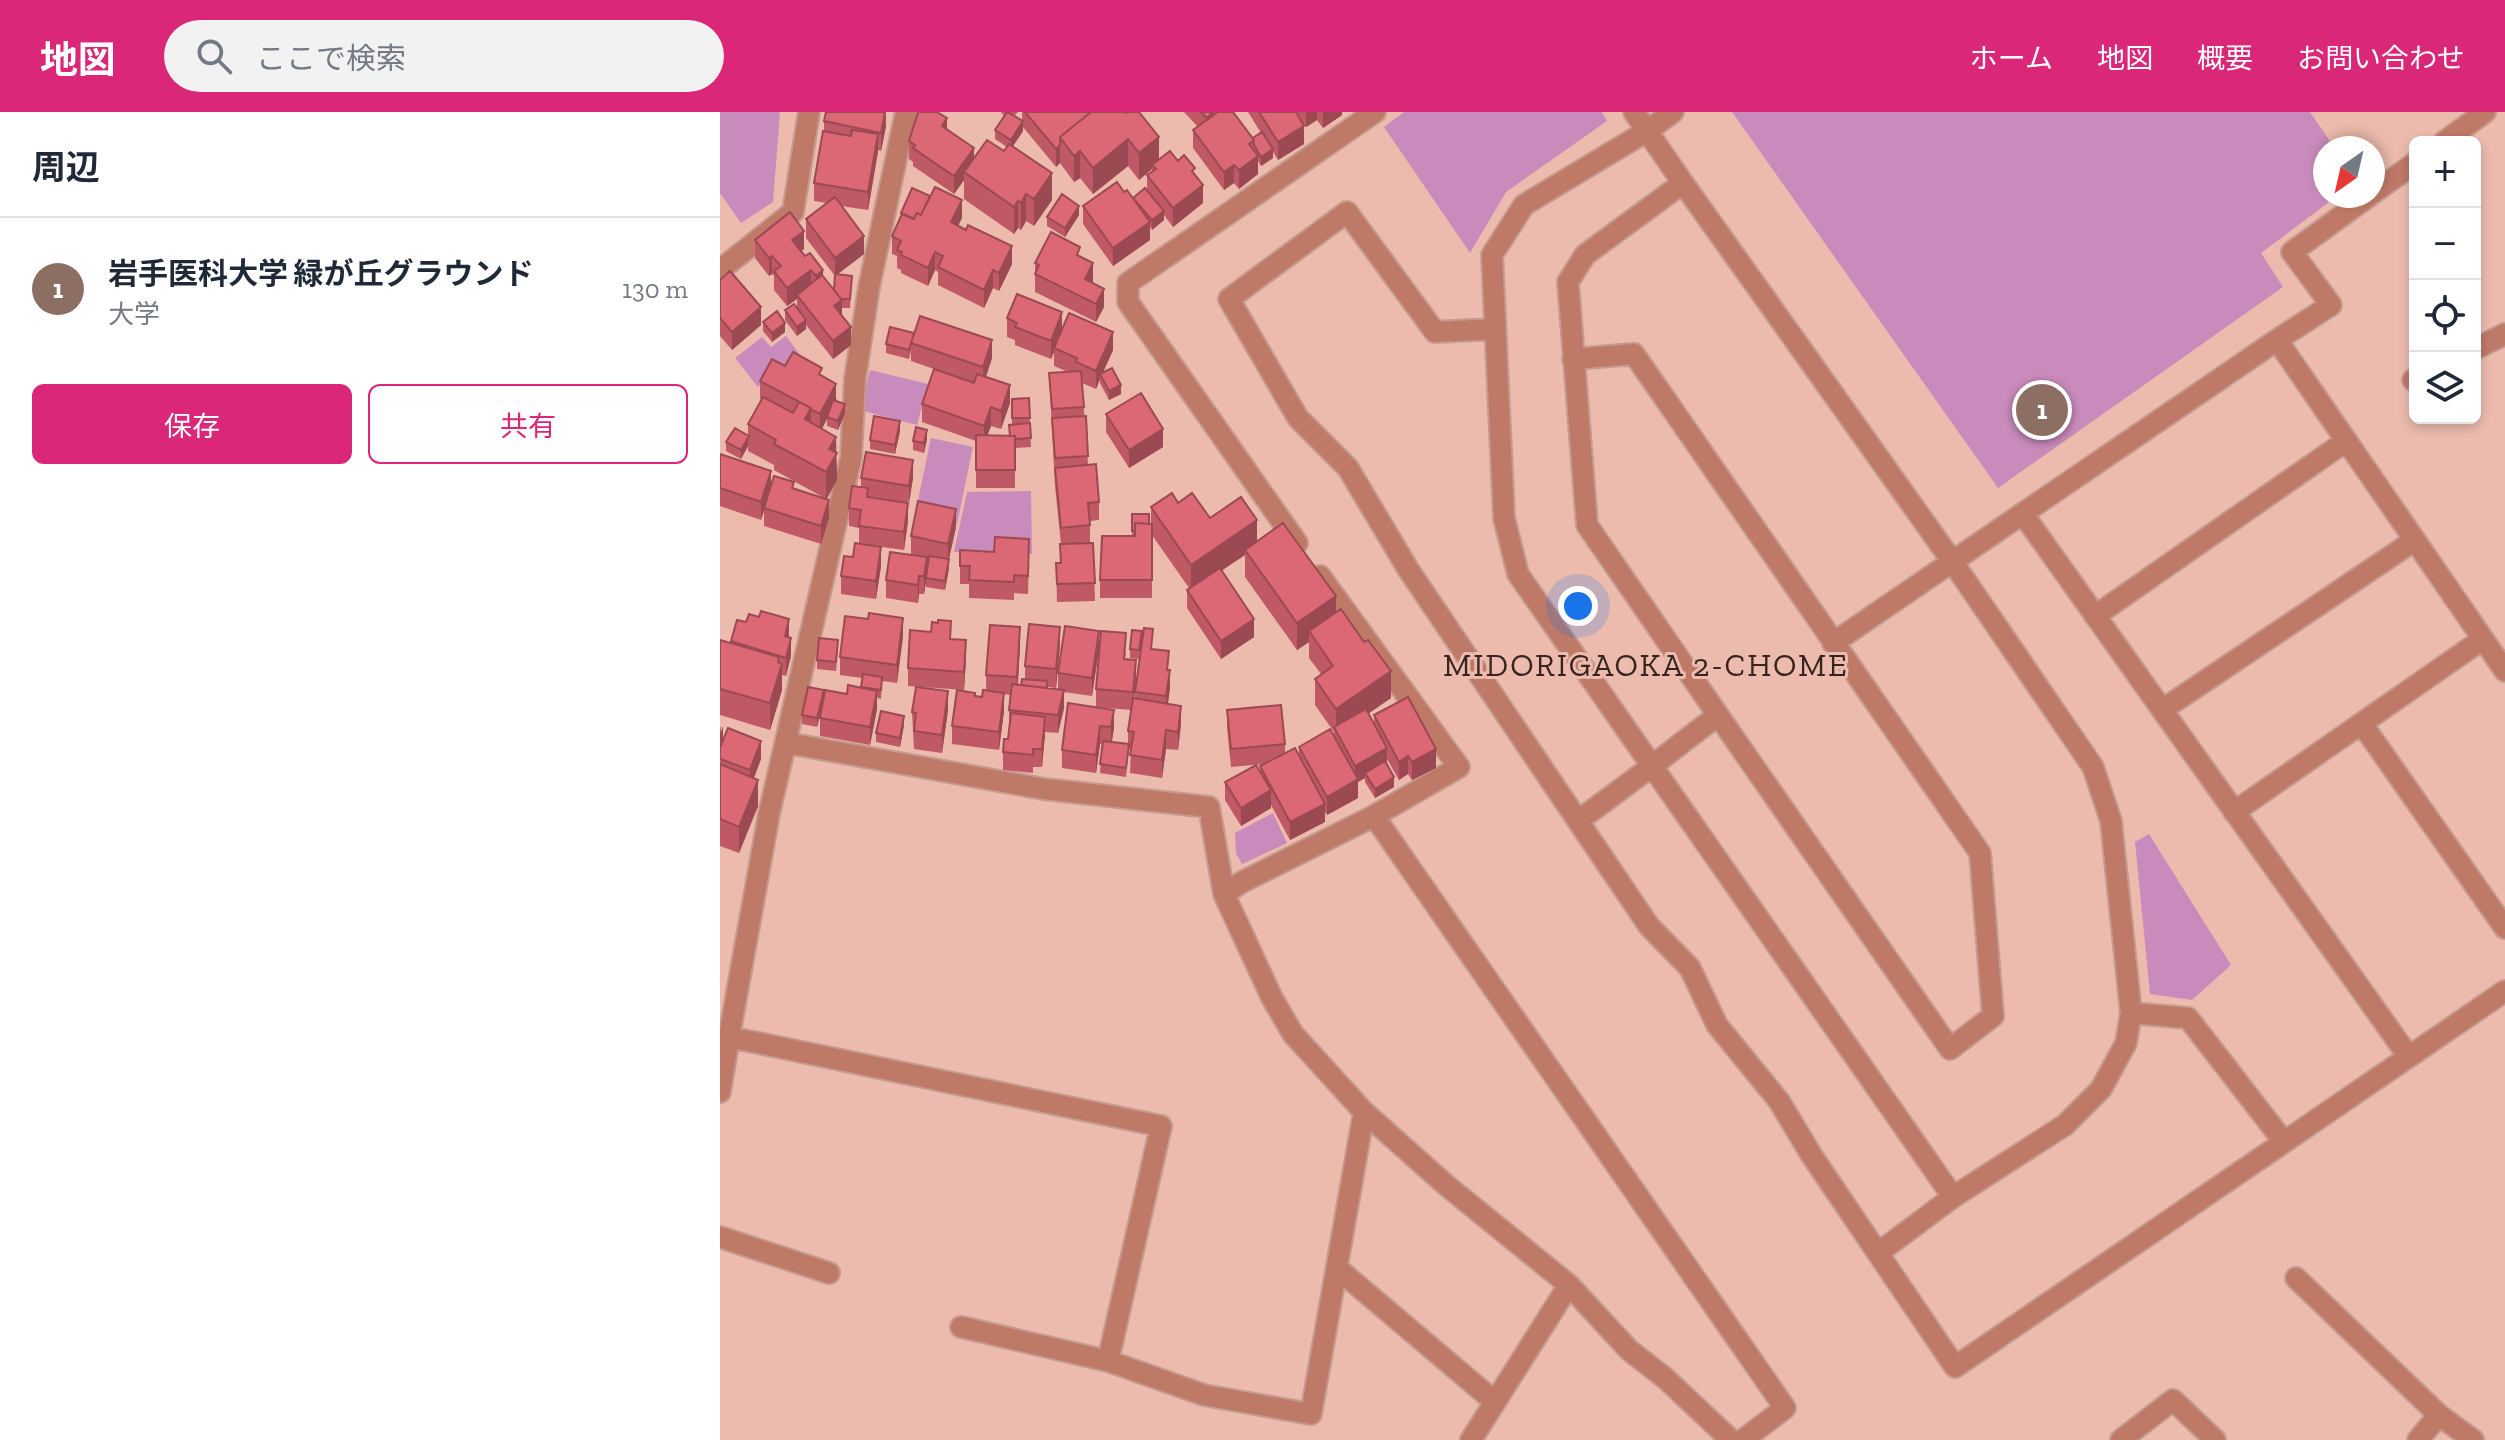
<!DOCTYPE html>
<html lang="ja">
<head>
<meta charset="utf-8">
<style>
	:root { --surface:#fff; --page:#f2f2f3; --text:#1f2937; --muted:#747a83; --line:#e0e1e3; --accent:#db2777 }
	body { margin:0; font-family:"Zilla Slab","Noto Sans JP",serif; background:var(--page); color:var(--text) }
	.controls { position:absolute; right:24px; top:24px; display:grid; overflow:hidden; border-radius:12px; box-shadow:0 4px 12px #0003 }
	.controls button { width:72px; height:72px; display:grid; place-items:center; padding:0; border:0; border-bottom:2px solid var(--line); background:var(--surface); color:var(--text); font:40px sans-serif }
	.compass { position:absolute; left:1593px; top:24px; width:72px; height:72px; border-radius:50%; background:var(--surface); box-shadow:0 4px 12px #0003; rotate:214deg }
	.you { position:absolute; left:858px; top:494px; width:28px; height:28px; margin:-20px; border:6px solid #fff; border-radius:50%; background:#1a73e8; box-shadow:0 0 0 12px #1a73e833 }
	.badge { display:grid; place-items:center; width:52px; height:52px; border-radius:50%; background:var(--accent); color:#fff; font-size:26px; font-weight:700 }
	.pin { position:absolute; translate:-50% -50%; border:4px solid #fff; box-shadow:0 2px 8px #0006 }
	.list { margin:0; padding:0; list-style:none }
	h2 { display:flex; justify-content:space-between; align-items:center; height:104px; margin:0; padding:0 32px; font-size:34px }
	h2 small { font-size:26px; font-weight:400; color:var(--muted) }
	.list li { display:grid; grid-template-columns:52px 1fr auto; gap:24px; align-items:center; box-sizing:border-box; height:144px; padding:0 32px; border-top:2px solid var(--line) }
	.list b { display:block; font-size:30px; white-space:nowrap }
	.list p { margin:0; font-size:26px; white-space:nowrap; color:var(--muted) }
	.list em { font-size:26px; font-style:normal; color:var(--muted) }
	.actions { display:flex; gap:16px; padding:24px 32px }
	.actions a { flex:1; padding:18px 0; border:2px solid var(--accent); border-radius:12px; text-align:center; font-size:28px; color:var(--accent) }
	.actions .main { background:var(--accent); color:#fff }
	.icon { flex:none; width:44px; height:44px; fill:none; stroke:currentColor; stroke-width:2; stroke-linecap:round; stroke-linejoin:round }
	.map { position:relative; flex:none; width:1785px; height:1328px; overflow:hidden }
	header { display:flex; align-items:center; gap:48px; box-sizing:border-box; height:112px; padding:0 40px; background:var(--accent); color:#fff }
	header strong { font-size:38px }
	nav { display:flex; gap:44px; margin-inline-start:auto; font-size:28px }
	.search { width:560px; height:72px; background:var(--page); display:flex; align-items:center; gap:20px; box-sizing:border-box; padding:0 28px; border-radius:44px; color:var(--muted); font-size:30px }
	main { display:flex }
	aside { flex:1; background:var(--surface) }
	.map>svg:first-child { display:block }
	.green { fill:#c98bbb }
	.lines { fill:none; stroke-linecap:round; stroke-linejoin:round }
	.street-casing { stroke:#c49a8f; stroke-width:24 }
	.street { stroke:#bf7967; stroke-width:20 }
	.wall { fill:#be5965 }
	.shaded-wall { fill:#9b4952 }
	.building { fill:#dd6875; stroke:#9b4952; stroke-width:2 }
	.labels { text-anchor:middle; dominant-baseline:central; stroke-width:6; stroke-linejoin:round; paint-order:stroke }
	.neighbourhood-label { font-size:32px; letter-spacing:2px; fill:#37241f; stroke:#ecbbae }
</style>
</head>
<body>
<header>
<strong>地図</strong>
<div class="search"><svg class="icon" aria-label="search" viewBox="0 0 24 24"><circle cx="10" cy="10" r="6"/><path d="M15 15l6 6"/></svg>ここで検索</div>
<nav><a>ホーム</a><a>地図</a><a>概要</a><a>お問い合わせ</a></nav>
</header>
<main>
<aside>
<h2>周辺<small></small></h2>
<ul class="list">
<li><span class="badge" style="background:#8d6e63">1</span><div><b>岩手医科大学 緑が丘グラウンド</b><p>大学</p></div><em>130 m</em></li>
</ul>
<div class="actions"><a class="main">保存</a><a>共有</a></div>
</aside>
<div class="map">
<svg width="1785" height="1328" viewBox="0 0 1785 1328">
	<rect width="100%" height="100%" fill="#ecbbae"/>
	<path class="green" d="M0,0h60l-7,90 -32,21 -21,-30z
		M684,0h198l5,9 -101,71 -36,61 -86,-126z
		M1012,0h578l24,35 -9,1v48h12l-76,57 22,34 -285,201z
		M66,224l14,19 -42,32 -23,-29 27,-21 9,10z
		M150,258l58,14 -11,41 -57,-15z
		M211,326l42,9 -16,77 -42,-9z
		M311,379l1,63 -78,-2 13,-60z
		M553,701l14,30 -45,21 -6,-11 -1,-20z
		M1429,722l82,131 -39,35 -42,-6 -15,-152z"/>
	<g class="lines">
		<g class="street-casing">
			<path id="street" d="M186,0l-37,175 -14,92 -4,79 -82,356 -40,223 432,89 -53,235
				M914,0l13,19 26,-19
				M927,19l36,52 -98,72 -17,27 19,243 131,190 -66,51 -134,-192 -14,-56 -12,-263 32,-50z
				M1724,30l41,-30
				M963,71l269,378 141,206 18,54 20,192 57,5 96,124
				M1653,81l42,-30
				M1649,84l-77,56 39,53 -54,35 228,331
				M0,158l73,-58 16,-100
				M775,217l-60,3 -88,-120 -118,87 69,119 50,50 60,101 170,252 71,105 41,42 27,57 62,76 33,55 143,211 550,-376
				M1755,237l30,-15
				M853,247l61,-5 346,499 13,163 -43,33 -232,-334
				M1693,268l2,-1
				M1303,402l386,543
				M577,431l-169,-241v-19l247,-171
				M1375,504l251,-175
				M1113,531l444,-303
				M1442,598l253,-170
				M1642,612l143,204
				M67,631l257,46 165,18 15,87 48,104 21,36 71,78 82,73 123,100 60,65 36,28 66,62
				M1514,700l249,-173
				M654,704l411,592 -42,32
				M858,709l74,-55 301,431 -75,56
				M504,782l18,-12 132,-66 85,-49 -139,-191
				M0,980l9,-55
				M1233,1085l112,-72 36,-36 25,-46 5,-30
				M0,1125l109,36
				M617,1156l158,134
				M1576,1166l143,137
				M241,1215l147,34 96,34 107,19 53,-302
				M751,1328l98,-155
				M1401,1328l52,-40 42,40
				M1698,1328l21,-25 34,25"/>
		</g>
		<use href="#street" class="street"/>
	</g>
	<path class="wall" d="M166,0v14l-5,25 -3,-1 -10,60 -27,-4 23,48 -26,20 14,2 -2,32h-8v7l9,30 -18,14 -27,-34v4l-9,7 -12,-16v-10l12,-2v-9l-10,7 -13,-16v-14l-2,-2 -3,2 -14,-18v-18l49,9 -3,2 33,39 1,-14 -29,-38v-19l21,-16 -13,-2v-18l10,-52v-10z
		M281,0h17l-4,4 8,5v-9h102l35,48 19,1 17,15 8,27 -30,24 -9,-12v5l-12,10 -2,-3v13l-37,26 -30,-42v-18l41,-14 9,6 14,-7v-16l5,-4v-2l-13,11 -11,-14 -35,28 -13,-16 -6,4 -14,-19 -4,4 -33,-40v4l-10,15 39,54 -18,26 -8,-5 -5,9 -3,-2 -4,6 -50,-35v-19l-10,14 -41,-28v-4l-4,-3v-18l38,-11 27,29 30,-8 3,-4 -12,-8v-9l9,-14z
		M464,0h49l20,26 8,-5 -13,-21h94v3l-19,13 -6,-8 -11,7 -2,-2v19l-26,16 -5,-8v6l-12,8 -3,-5v13l-19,15 -5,-6 -10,7 -31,-42v-18l5,-3z
		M181,101l61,5 -4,7 54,39 -13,27 -6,-3 -9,20 -46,-23v-13l-3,-2 -7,16 -27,-13v-3l-4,-2v-12l-5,-2v-18l9,-18z
		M359,103l-14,22 -18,-11v-9z
		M360,145l13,24 -1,2 12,24 -8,15 -61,-30v-29z
		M0,168l41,45 -29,25 -12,-14z
		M287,206l55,10 51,22 -10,23 18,21 -12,6 -9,-17v-4l-4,10 -14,-6 6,81 11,38v18l-9,1v22h3l2,58 -38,1 -1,-39h4l1,-19 -6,-58 -6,-113 19,-1 -14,-6v-14l-3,7 -36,-14v-5l-8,-3z
		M43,210l22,10 -13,10 -9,-11z
		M170,215l102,31 -6,19 24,26 -9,26 -10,-3 -4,10h22v-11h3v-26l17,-1 2,49 -16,1v40h-39v-47l-54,-19v-18l12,-35 -23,-8v-10l-2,8 -23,-6v-9z
		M65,254l37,10 23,37 -7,17 -11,-4v-7l-5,10 14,24 1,27 -10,19 2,19 -8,26 -57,-18v-16l-3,10 -41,-14v-52l51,31 23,3 32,11 -52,-29v-5l-26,-14v-5l-7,13 -15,-8v-9l22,-6v-12l14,-24 -2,-1v-18z
		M386,302l57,33 -34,21 -23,-36z
		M180,319l-5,23 -25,-5v-9z
		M207,327l-3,14 -11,-3v-9z
		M141,366h52l-5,26v17l-4,29 -45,-6v-16l-10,-2v-18l12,-21z
		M458,391l79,39 79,70 55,86 -23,15 6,10v-8l62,53 -24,12 -4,-6 -9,6 -12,-21v7l7,21 -19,11 -10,-16v-4l-7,4v16l-31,17 -2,-3v10l-35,18 -19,-35v3l-30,18 -16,-26v-18l35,-11v-5l4,-2 -33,3 -4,-39v-18l58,34v9l14,1v-7l35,-12v-3l-19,-27v-26l6,-5 -12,-16v-16l-12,8 -52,-73v-22l-23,15 32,67 -33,22 -34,-51v-18l2,-2 -37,-53v63h-52v-18l32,-44v-22l19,10v-17z
		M236,415l-7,32v9l-4,22 -19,-3v-5l-2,12h-5l-1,9 -32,-5v-18l37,-23 -12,-3v-18z
		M240,438l69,7 -1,37 -14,-1v7l-45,-2v-14h-9z
		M133,445l28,9 -5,33 -35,-5v-18z
		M422,519l-3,28 -9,-1v-9z
		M183,524l-6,47 -15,-2 -1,18 -4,-1v11l-7,36 -50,-9v-18l3,-16 -6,25 -15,-3v-9l22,-17 23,-4 14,-6 1,-10 -22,-3v-18z
		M69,525l2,19 -5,20 -4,-1v15l-12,40 -50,-15v-75l11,3v-2z
		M231,527l15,19 -2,32 -56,-4v-18z
		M300,533l-2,40h3l4,-5v-14l35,-21 -4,43 -9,-1v1l11,1v-16l41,-24 -7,47 -28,-4v16l-6,25 -13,-1 -3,35h-9v6l-30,-3v-18l5,-13 1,-11v-18l1,-15 -6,-1v17l-5,39 -47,-6v-18l23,-30 7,1 4,-7v-15z
		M118,537l-2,22 -19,-2v-9z
		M433,537l16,21 1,18 -2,16 13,20 -3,26 -12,-1 -4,29 -32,-5 1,-23 -2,-1 -3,28 -26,-4 2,-29h-2l-4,29 -34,-5v-18l6,-47 46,25 -2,14 16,2v-13l3,-21 -35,-3v-18l30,-38 -1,8 11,19 -2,21h1v-7z
		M228,598l-6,43 -28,-4 -2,-37z
		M0,613l3,14 38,20 -7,19 4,28 -19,47 -19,-7z
		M184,613l-4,22 -24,-5v-9z"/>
	<path class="shaded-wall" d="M165,0l1,14 -5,25v-18z
		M586,0h11v8l-11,7z
		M603,0h19v3l-19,13z
		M227,6v19l-5,-11z
		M303,9v10l-12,18v-9z
		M584,14v18l-26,16v-18z
		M158,22v18l-10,58v-18z
		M439,25v27l-7,1v4l-13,11v-27z
		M408,27v27l-35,28v-26z
		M340,33v18l-4,4v-18z
		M254,36v18l-10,6v8l-10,14v-18z
		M553,37v9l-12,8v-9z
		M360,39v27l-6,4v-26z
		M538,44v18l-19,15v-19z
		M514,53v18l-10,7v-18z
		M332,61v27l-18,26v-27z
		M483,73v18l-30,24v-19z
		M306,82v27l-5,9v-27z
		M242,88v18l-11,22v-18z
		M298,89v27l-4,6v-27z
		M359,94v9l-14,22v-9z
		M444,99v9l-12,10v-10z
		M430,110v18l-37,26v-18z
		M84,119v18l-12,9v-18z
		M144,124v18l-29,22v-18z
		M292,134v18l-13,27v-18z
		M215,140v18l-7,16v-18z
		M52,144v18l-3,2v-18z
		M373,151v18l-8,16v-18z
		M91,158v18l-14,7v4l-10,7v-18z
		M103,158v18l-7,6v-18z
		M273,158v18l-9,20v-18z
		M384,177v18l-8,15v-18z
		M122,188v18l-8,-12z
		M41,195v18l-29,25v-18z
		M342,200v18l-8,18v4l-3,7v-18z
		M86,208v9l-9,7v-9z
		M65,211v9l-13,10v-9z
		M131,215v18l-18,14v-18z
		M393,220v18l-12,26 -1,-2v5l-4,10v-18z
		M272,228v18l-9,27v-18z
		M116,272v18l-16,30v-18z
		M290,273v18l-9,26v-18z
		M401,273v9l-12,6v-9z
		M125,292v9l-7,17v-9z
		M271,295v19l-7,18v-18z
		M91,296v27l-6,-16z
		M180,309v10l-5,23v-9z
		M443,317v18l-34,21v-18z
		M207,318v9l-3,14v-10z
		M28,325v9l-7,13v-9z
		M116,325l1,43 -11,19v-27l3,-23z
		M193,348v18l-4,26v-18z
		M51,359v18l-10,31v-18z
		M109,388v18l-8,26v-18z
		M188,391v18l-4,29v-18z
		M236,397v18l-8,35v-18z
		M537,408v27l-12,3v5l-54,36v-26z
		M161,435v19l-5,33v-18z
		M207,445v18l-3,19v-18z
		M229,447v9l-4,22v-9z
		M199,464v18l-1,9v-18z
		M616,484v26l-27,9v11l-12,8v-27z
		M183,506v18l-6,47v-18z
		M69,507v19l-4,-2z
		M534,507v18l-33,22v-18z
		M300,515v18l-3,50v-18z
		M340,515v18l-4,43v-19z
		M379,519v18l-7,47v-18z
		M71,526v18l-5,20v-18z
		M246,528v18l-2,32v-18z
		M59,545v17l3,-10v26l-12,40v-27z
		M416,548v18l-3,32v-18z
		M450,558v18l-4,27v-19z
		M671,559v27l-53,37 -2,-4v-22z
		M104,578v9l-7,28v-9z
		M344,578v18l-6,25v-18z
		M157,579v18l-7,36v-18z
		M228,579v19l-6,43v-18z
		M284,581v18l-5,39v-18z
		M461,594v18l-3,26v-18z
		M394,598v18l-3,17v-18z
		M184,604v9l-4,22v-9z
		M325,605v18l-3,32v-18z
		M3,614v18l-3,9v-18z
		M380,614v18l-4,29v-18z
		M446,618v19l-4,29v-18z
		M41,629v18l-11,29v-18z
		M667,636v18l-22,7v5l-7,4v16l-31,17v-18l28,-15v-16z
		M716,637v19l-24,12v-18z
		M688,644v18l-9,6v-18z
		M674,665v10l-19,11v-9z
		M38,668v26l-19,47v-26z
		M551,678v18l-30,18v-18z
		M605,692v18l-35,18v-18z"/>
	<path class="building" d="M106,0h59l-4,21 -57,-12z
		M198,0h19l10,6 -5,8 32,22 -20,28 -41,-28 2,-3 -6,-4z
		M287,0l16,9 -12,19 -16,-10z
		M305,0h66l-31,25v8l-4,4z
		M371,0h33l2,1 1,-1h12l20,25 -20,16 -11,-14 -35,29 -13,-17 -6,5 -14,-19z
		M481,0h12l-6,6z
		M498,0h15l21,28 -5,4 9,12 -19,14 -5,-5 -10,7 -31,-42z
		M539,0h37l8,14 -26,16z
		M132,18l26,4 -10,58 -54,-9 9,-52 28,5z
		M542,20l11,17 -12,8 -7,-12 -1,-7z
		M267,28l17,11 5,-7 43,29 -18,26 -8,-5 -5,9 -3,-2 -4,6 -50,-35z
		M450,39l8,10 6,-6 11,13 -3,3 11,14 -30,23 -26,-33 9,-6 -4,-4z
		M397,70l7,10 3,-2 23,32 -37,26 -30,-42z
		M215,75l27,13 -11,22 15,8 2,-5 44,21 -13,27 -6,-3 -9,20 -46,-23 5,-11 -8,-4 -7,16 -27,-13 1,-3 -5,-2 4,-9 -9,-5 10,-22 11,5 4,-6 4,2z
		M192,76l18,8 -9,19 -4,-2 -3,6 -13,-6z
		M425,76l19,23 -12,9 -19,-22z
		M342,82l17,12 -14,22 -18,-11z
		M115,85l29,39 -29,22 -29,-39z
		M70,100l14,19 -12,9 13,16 5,-3 13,17 -7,6 -5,-6 -24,18 -13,-17 7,-5 -9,-10 -3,2 -14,-18z
		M331,120l29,15 -3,8 16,8 -8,16 19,10 -8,15 -61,-30 4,-9 -4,-2z
		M10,159l31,36 -29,25 -12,-14v-38z
		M115,162l17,2 -2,23h-9l-7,-9z
		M102,163l20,25 -8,6 17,21 -18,14 -36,-46z
		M297,182l45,18 -11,29 -36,-14 2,-4 -10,-5z
		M74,192l12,16 -9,7 -12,-17z
		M57,199l8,12 -13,10 -9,-11z
		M349,201l44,19 -17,39 -20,-9 1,-4 -23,-10z
		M200,204l72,24 -9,27 -72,-24z
		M170,215l24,6 -5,17 -23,-6z
		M73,240l29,16 -3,6 17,10 -16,30 -10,-5 1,-1 -51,-27 12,-22 13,7z
		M392,256l9,17 -12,6 -9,-17z
		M214,257l40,14 3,-9 33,11 -9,26 -10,-4 -7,19 -62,-22z
		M361,259l3,36 -32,2 -3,-36z
		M421,281l22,36 -34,21 -23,-36z
		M43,285l30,16 6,-11 12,6 -6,11 31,18 -7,12 8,4 -11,19 -52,-28 2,-4 -28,-16z
		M309,286l1,20h-18v-19z
		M113,288l12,4 -7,17 -11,-4z
		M154,304l26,5 -5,24 -25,-5z
		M366,304l2,40 -33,2 -3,-40z
		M310,311l1,15 -16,1v-3h-5l-1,-11z
		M196,315l11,3 -3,13 -11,-2z
		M15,316l14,8 -8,14 -15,-8z
		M256,323l39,1v34h-39z
		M146,340l47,8 -4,26 -48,-8z
		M0,342l51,17 -10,31 -41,-14z
		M376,352l3,38 -11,1 2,22 -29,3 -6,-60z
		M54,364l20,6 -2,6 37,12 -8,26 -57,-18z
		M132,374l16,2 -1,9 41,6 -4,29 -45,-6 2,-16 -12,-2z
		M452,381l6,10 14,-10 18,25 31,-21 16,23 -66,45 -40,-58z
		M198,389l38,8 -8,35 -37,-8z
		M412,402h17v10l-14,-1v8h-3z
		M415,411l17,1v56h-52l2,-44h33z
		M563,411l53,73 -39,27 -52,-73z
		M275,425l34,2 -1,37 -14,-1v7l-45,-2 1,-14h-10v-16l34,2z
		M135,431l26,4 -5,34 -35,-5 3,-20 9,1z
		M373,431l2,40 -38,1 -1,-21h5l-1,-19z
		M170,440l37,5 -3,19h-5l-1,9 -32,-5z
		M209,444l20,3 -4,22 -19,-3z
		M500,456l34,51 -33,22 -34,-51z
		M621,497l23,33 4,-2 23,31 -55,38 -21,-30 18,-13 -24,-35z
		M41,499l28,8 -4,17 6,2 -5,20 -55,-17 6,-21 9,2 3,-8 10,3z
		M149,501l34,5 -6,47 -57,-8 5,-41 23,3z
		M218,508l13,1 -1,18 16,1 -2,32 -56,-4 2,-38 21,2 1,-10 6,1z
		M309,512l31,3 -4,42 -31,-3z
		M270,513l30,2 -3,50 -31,-2z
		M345,514l34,5 -7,47 -34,-5z
		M424,516l9,1 -2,20 18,2 -2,19h3l-4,26 -31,-4z
		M412,518l10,1 -3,19 -9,-1z
		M381,519l25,2 -2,26 12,1 -3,32 -37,-3z
		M99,526l19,2 -2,22 -19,-2z
		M0,528l59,17 -1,5 4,2 -12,39 -50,-14z
		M143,562l19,3 -1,13 -20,-3z
		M302,567l25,2v7l-26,-3z
		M292,572l52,6 -6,25 -49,-5z
		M128,573l29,6 -7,36 -50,-9 5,-28 22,4z
		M88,575l16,3 -7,28 -15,-3z
		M196,575l32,4 -6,44 -28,-4 2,-18 -4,-1z
		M237,578l18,3v3l7,1 1,-7 21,3 -5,39 -47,-6z
		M688,585l28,52 -24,13 -4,-6 -9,6 -25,-47z
		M413,586l48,8 -3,26 -12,-2 -4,30 -32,-5 4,-23 -6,-1z
		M348,591l46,7 -3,17 -11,-1 -4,29 -34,-5z
		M561,593l4,39 -54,5 -4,-39z
		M646,597l21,39 -32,18 -21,-39z
		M161,599l23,5 -4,22 -24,-5z
		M291,601l34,4 -3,32h-9v6l-30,-3 1,-13h4z
		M8,616l33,13 -11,29 -30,-11v-11z
		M610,617l28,50 -31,18 -28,-50z
		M383,629l26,3 -3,24 -26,-4z
		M575,636l30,56 -35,18 -30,-56z
		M665,649l9,16 -19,12 -10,-16z
		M0,652l38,16 -19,47 -19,-8z
		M536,653l15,25 -30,18 -16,-26z"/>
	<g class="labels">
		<g class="neighbourhood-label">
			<text x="926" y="553">MIDORIGAOKA 2-CHOME</text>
		</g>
	</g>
</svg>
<div class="controls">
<button>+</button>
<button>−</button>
<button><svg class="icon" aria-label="locate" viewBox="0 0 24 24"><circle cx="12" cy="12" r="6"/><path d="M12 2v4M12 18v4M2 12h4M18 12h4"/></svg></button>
<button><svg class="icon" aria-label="layers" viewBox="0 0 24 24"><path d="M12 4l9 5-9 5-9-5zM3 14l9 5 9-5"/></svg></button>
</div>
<svg class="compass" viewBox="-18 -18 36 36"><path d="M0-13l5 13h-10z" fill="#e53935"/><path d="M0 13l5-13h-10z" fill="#747a83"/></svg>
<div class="you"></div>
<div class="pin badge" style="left:1322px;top:298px;background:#8d6e63">1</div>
</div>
</main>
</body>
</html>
